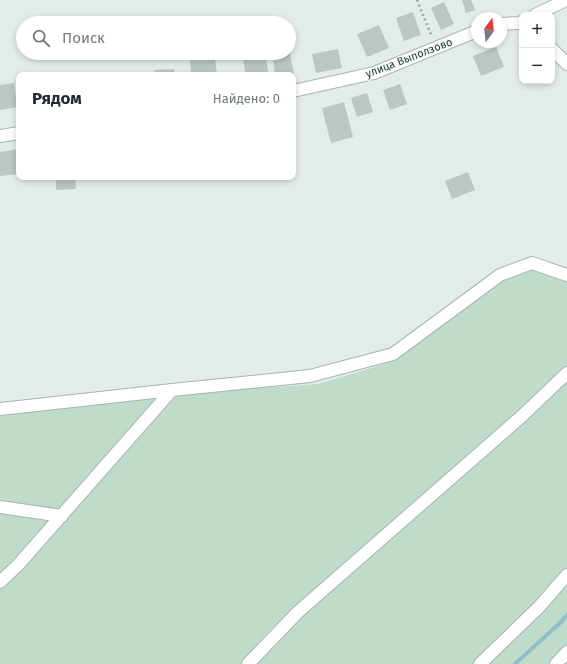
<!DOCTYPE html>
<html lang="ru">
<head>
<meta charset="utf-8">
<style>
	:root { --surface:#fff; --page:#f6f6f7; --text:#1f2937; --muted:#747a83; --line:#e0e1e3 }
	body { margin:0; font-family:"Fira Sans",sans-serif; background:var(--page); color:var(--text) }
	.controls { position:absolute; right:12px; top:12px; display:grid; overflow:hidden; border-radius:8px; box-shadow:0 2px 6px #0003 }
	.controls button { width:36px; height:36px; display:grid; place-items:center; padding:0; border:0; border-bottom:1px solid var(--line); background:var(--surface); color:var(--text); font:20px sans-serif }
	.compass { position:absolute; left:471px; top:12px; width:36px; height:36px; border-radius:50%; background:var(--surface); box-shadow:0 2px 6px #0003; rotate:15deg }
	.list { margin:0; padding:0; list-style:none }
	h2 { display:flex; justify-content:space-between; align-items:center; height:52px; margin:0; padding:0 16px; font-size:17px }
	h2 small { font-size:13px; font-weight:400; color:var(--muted) }
	.icon { flex:none; width:22px; height:22px; fill:none; stroke:currentColor; stroke-width:2; stroke-linecap:round; stroke-linejoin:round }
	.map { position:relative; flex:none; width:567px; height:664px; overflow:hidden }
	.search { position:absolute; background:var(--surface); box-shadow:0 2px 6px #0003; left:16px; top:16px; width:280px; height:44px; display:flex; align-items:center; gap:10px; box-sizing:border-box; padding:0 14px; border-radius:22px; color:var(--muted); font-size:15px }
	.panel { position:absolute; background:var(--surface); box-shadow:0 2px 6px #0003; left:16px; top:72px; width:280px; height:108px; border-radius:8px }
	.map>svg:first-child { display:block }
	.green { fill:#bfdbc9 }
	.lines { fill:none; stroke-linecap:round; stroke-linejoin:round }
	.stream { stroke:#92becc; stroke-width:4 }
	.building { fill:#bac7c2 }
	.minor-casing { stroke:#a7b4b0; stroke-width:14 }
	.path { stroke:#88ada4; stroke-width:2.5; stroke-dasharray:2 3; stroke-linecap:butt }
	.minor { stroke:#fff; stroke-width:12 }
	.labels { text-anchor:middle; dominant-baseline:central; stroke-width:3; stroke-linejoin:round; paint-order:stroke }
	.street-label { font-size:11px; fill:#253c38; stroke:#f4f9f7 }
</style>
</head>
<body>
<div class="map">
<svg width="567" height="664" viewBox="0 0 567 664">
	<rect width="100%" height="100%" fill="#e4ece9"/>
	<path class="green" d="M521,266l46,16v382h-567v-249l186,-22 132,-9 70,-21z"/>
	<g class="lines">
		<path class="stream" d="M515,664l45,-41 7,-8"/>
	</g>
	<path class="building" d="M462,0h9l4,10 -9,3z
		M444,2l10,22 -13,6 -10,-22z
		M413,12l8,23 -17,6 -8,-23z
		M379,25l10,23 -22,9 -10,-23z
		M496,47l8,20 -23,9 -8,-20z
		M338,49l4,19 -26,5 -4,-19z
		M272,53h18l4,22h-19z
		M265,55l4,20h-23l-3,-15z
		M215,57l2,18h-26l-1,-15z
		M174,69l1,6h-20l-1,-5z
		M14,83l3,24 -17,3v-25z
		M400,84l7,20 -17,6 -7,-20z
		M367,93l6,19 -16,5 -6,-19z
		M344,102l9,35 -22,6 -9,-35z
		M19,149v25l-19,2v-24z
		M468,172l7,18 -23,9 -7,-18z
		M56,177h19l1,12 -20,1z"/>
	<g class="lines">
		<g class="minor-casing">
			<path id="minor" d="M535,15l31,-15
				M501,24l18,-1 3,-1
				M552,49l15,15
				M293,91l81,-18 103,-42
				M0,136l19,-3
				M0,409l172,-19
				M0,507l62,9
				M0,582l18,-17 154,-175 138,-14 83,-22 107,-79 32,-12 35,12
				M248,664l50,-52 224,-196 45,-43
				M480,664l59,-57 28,-32
				M556,664l11,-12"/>
		</g>
		<path class="path" d="M417,0l15,37"/>
		<use href="#minor" class="minor"/>
	</g>
	<g class="labels">
		<g class="street-label">
			<text transform="translate(409 58) rotate(-21)">улица Выползово</text>
		</g>
	</g>
</svg>
<div class="controls">
<button>+</button>
<button>−</button>
</div>
<svg class="compass" viewBox="-18 -18 36 36"><path d="M0-13l5 13h-10z" fill="#e53935"/><path d="M0 13l5-13h-10z" fill="#747a83"/></svg>
<div class="search"><svg class="icon" aria-label="search" viewBox="0 0 24 24"><circle cx="10" cy="10" r="6"/><path d="M15 15l6 6"/></svg>Поиск</div>
<section class="panel">
<h2>Рядом<small>Найдено: 0</small></h2>
<ul class="list">
</ul>
</section>
</div>
</body>
</html>
